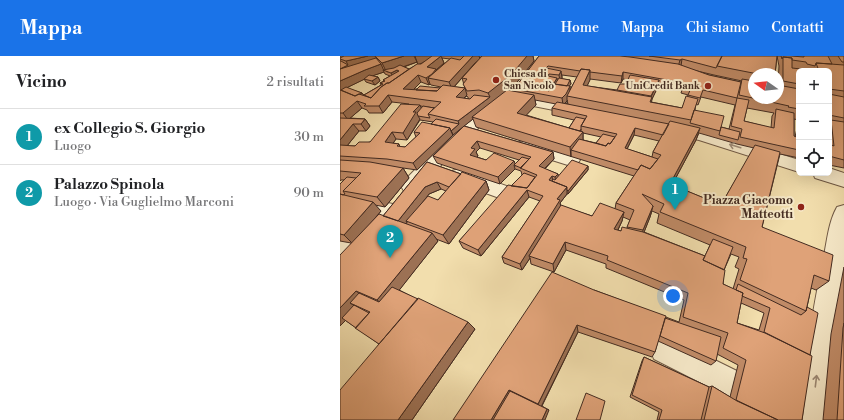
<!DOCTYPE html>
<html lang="it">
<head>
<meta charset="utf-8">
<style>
	:root { --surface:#fff; --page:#f6f6f6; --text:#202124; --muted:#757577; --line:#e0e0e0; --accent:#1a73e8 }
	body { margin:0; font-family:"Libre Bodoni",serif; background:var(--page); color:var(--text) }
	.controls { position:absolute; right:12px; top:12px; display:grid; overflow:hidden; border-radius:6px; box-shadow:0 4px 16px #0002 }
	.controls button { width:36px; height:36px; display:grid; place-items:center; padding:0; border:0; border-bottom:1px solid var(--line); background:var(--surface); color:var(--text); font:20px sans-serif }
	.compass { position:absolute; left:408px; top:12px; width:36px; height:36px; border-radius:50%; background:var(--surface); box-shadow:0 4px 16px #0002; rotate:284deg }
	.you { position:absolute; left:333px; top:240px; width:14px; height:14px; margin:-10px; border:3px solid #fff; border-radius:50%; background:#1a73e8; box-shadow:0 0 0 6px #1a73e833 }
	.badge { display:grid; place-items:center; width:26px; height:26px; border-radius:50%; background:var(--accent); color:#fff; font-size:13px; font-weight:700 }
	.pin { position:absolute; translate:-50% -33px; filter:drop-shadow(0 1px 2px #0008) }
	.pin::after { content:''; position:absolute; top:21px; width:14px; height:12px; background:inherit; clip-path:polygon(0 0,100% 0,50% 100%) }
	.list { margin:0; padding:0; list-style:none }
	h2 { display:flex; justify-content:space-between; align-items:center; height:52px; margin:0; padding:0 16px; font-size:17px }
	h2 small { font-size:13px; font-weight:400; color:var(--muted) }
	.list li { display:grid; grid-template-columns:26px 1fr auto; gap:12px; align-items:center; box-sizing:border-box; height:56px; padding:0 16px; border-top:1px solid var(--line) }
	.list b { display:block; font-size:15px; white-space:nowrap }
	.list p { margin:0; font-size:13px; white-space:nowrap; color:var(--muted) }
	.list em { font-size:13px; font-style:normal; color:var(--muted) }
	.icon { flex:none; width:22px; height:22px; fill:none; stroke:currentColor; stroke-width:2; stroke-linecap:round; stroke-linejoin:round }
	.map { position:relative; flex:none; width:504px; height:364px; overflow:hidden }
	header { display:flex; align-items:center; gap:24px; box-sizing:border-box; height:56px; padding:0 20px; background:var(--accent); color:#fff }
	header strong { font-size:19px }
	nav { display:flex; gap:22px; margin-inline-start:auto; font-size:14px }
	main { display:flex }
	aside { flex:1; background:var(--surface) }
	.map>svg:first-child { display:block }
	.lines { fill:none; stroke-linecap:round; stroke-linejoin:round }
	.minor-casing { stroke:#6f5844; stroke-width:2 }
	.minor { fill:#f7eaca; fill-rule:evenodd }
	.wall { fill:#c08b67; stroke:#432b21; fill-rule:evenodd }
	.shaded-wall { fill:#9c7154; stroke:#432b21 }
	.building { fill:#dfa278; stroke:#432b21 }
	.oneway { stroke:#9d8a76 }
	.poi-dot { fill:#8f2418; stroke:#f7eaca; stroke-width:1.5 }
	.labels { text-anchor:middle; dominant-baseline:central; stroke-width:4; stroke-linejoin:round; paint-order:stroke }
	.far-poi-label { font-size:10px; font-weight:bold; fill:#432b21; stroke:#f7eaca; text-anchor:start }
	.poi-label { font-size:12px; font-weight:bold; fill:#432b21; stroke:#f7eaca; text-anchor:end }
</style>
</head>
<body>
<header>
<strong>Mappa</strong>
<nav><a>Home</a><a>Mappa</a><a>Chi siamo</a><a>Contatti</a></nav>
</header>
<main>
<aside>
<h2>Vicino<small>2 risultati</small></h2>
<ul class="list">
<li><span class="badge" style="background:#0f9aa8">1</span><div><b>ex Collegio S. Giorgio</b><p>Luogo</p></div><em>30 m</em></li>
<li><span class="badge" style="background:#0f9aa8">2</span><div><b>Palazzo Spinola</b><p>Luogo · Via Guglielmo Marconi</p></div><em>90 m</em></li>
</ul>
</aside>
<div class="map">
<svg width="504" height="364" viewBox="0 0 504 364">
	<rect width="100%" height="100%" fill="#f2dead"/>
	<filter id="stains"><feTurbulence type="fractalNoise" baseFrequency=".005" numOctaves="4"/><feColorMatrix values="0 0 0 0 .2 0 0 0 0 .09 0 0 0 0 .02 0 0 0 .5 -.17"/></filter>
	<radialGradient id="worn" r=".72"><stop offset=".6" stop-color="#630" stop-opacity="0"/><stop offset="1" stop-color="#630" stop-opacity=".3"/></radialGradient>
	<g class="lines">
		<g class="minor-casing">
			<path id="minor" d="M166,36l78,14 6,2 2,3 -2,3 -6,2 -81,-16 3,3 -3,3 -45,40 -40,45 -7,2 -7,-2 -3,-5 3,-5 42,-43 47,-38 8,-1 -2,-3 2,-3z
				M328,67l41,9 90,28v12l-100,-32 -37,-8 -2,-4 2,-4z
				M186,84l51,16 3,4 -3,4 -6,2 -51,-16 -3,-4 3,-4z
				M489,112l15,5v14l-29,-9 -2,-5h16z
				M119,113l53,19 3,5 -3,5 -7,2 -53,-19 -2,-5 2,-5z
				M0,136l57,13 3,6 -3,6 -7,2 -50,-13z
				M504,149v69l-16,146h-32c8,-53 16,-107 27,-160 4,-17 5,-37 14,-53z
				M0,184l21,5 3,7 -3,7 -8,3 -13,-4z
				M324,279l79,39 5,10 -5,10 -10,5 -79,-40 -4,-10 4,-10z"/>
		</g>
		<use href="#minor" class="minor"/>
	</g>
	<path class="wall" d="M0,0h193l1,5 -20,25 -5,5 5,1v-3l25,-33h238l-2,18h-21v24l24,-12 1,-20 -2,-10h14l7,1v-1h46v112l-15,-3v-94h-30v87l-19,-4 -18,73 67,54 -13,9 -5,-2 -4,19 3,48 -8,65h-145l2,-8 -29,-15 12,-36 2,-4 65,30 3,-1 18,11 8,-32 -21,-11 -1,7 -5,4 -53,-24 -3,11 -3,5 -74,-25 -36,74 5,3 2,1 -96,10 141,-130 85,32 5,-22 -78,-32v-4l-40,-14 -12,22 -23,-8 -1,-6 -8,12 -18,-7 -2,-6 38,-56 -11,-4 -48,59 -18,-8 -4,-7 63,-66 -1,-4 -6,-2 -15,15 -63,-21 -4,-7 31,-30 89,26 1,7 -9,10 13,5v3l30,-11v4l-20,24h-1l-7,9 1,3 31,10 23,-7 1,-6 18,-27 -158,-49 -3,-8 -12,9 -8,7 -36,35 -14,-2 6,10 -24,29 -10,-2 6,6 -8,10 10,-5 44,-54 34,12 25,7 3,9 -40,54 -13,-5 2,2 -39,49 76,39 -63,91h-72l39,-76 -34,-24 6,-77 -11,-2v-57l4,-4h-3l-1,1zM102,2l8,1 -14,12v-1l8,-7zM137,5l-15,17 3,10 -11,-1zM77,6l1,2 -9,5 -5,-2zM353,14l21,5 28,6 -1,1 -32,-7zM44,16l1,2 5,2 -7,4 1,1 -4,2 1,2 -17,10 -2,-2 -16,-5 18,-9 2,3 9,3 5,-4 -2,-4 -7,-1zM222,19l15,2 -7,13v-4h-1l2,-2 -1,-4 -8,-1zM250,23l31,4 2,-4 5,1 -2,4 -9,6 -30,-4zM81,26l8,3 1,-1 1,1 10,2 -1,1 -26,1zM318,30l24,4 -1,3 7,2 -6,13 -31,-6 1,-3zM127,40l2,3 -5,-1zM361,41l34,8 -6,24 -8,-2 -26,-17 1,-6 2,1zM195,44l21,4 -4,4v7l22,5 -5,8 -43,-13 10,-10zM227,44l1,4 -3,-1 2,-2zM52,46l17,2 -39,38 -15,4h-8l12,-15h7l4,-5 -5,-7 -15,-1 12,-10 5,2 2,3h14zM80,50l15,2h-14zM407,52l27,5 -2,3 -1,12 -27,-7zM454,63l5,1 -4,17 -1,-1zM80,64l13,2 -2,2 -17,8 2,5 -11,10h-5l-1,-3 -6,-1 3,-4 11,1zM243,77l18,4 -5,6 -13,-3zM359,77l38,11 17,4 -33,57 -49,-20 24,-45zM294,79l25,6 -6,11 -1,5 -25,-8zM140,92l39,12 -4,4 -1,-3 -28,-1 -9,-3 1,-1 -2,-4zM101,133l5,2 -8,9 -18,5 9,-11zM312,155l7,3 -2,9 53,22 -5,11 -61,-24 6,-15zM283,161l7,3 -3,8 -6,3 -3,-1 4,-9zM391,198l8,3 -4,10 4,2 -6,20 -10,-5 1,-14zM401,247l23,10 -5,17 -22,-7z
		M504,211v153h-21l8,-86z"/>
	<path class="shaded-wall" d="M28,0h7l3,5 -38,8 8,-4 -2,-4z
		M64,0h10l3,6 -29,10 -2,-1 -4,-8z
		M75,0h19v1l-16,8z
		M101,0l3,7 -8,7 2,6 -10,2 2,6 -1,1 -3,-7 1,-11z
		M133,0h6l1,3 -5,4 -23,26 -3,-7z
		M187,0h6l1,5 -20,25 -22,18 -20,13 1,2 -20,16 -2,-4 8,-7 -1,-3 32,-24 -2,-4z
		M342,3l-1,7 -3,1 2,-7z
		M41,8l3,7 -1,-1 1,2 -15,5 -29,14v-10l25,-11z
		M57,14l2,4 -6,3 -2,-4z
		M250,14v10l-7,14v-9z
		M221,15l1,7 -2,4 -1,-7z
		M283,16v7l-2,4 1,-7z
		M78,19l3,7 -14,14 -4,-7z
		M38,21l2,4 -5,4 -3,-4z
		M217,22l1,7 -3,3 -1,-5z
		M230,24l1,4 -6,8 -1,-3z
		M319,24l-1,7 -6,12 -1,7 -3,6 2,-13z
		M204,25l1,7 -4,-1z
		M230,30v7l-3,3v5l-4,4 -1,-7z
		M125,32l2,7 -9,9 -2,-7z
		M22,37l3,4 -8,4 5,7 -14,12 -5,-7 11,-15z
		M48,39l4,7 -9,11 -4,-7z
		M194,39l2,10 -17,18 -2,-10z
		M80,49l3,7 -5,4 2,3 -13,21 -4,-7 10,-21z
		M25,63l5,7 -4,5 -5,-7z
		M13,68l6,7 -17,21 -2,-2v-10z
		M110,72l3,7 -36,35 -4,-7z
		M295,72l-1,7 -10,20 1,-7z
		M360,72l-4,12 -30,56 4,-12z
		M241,73v3h2v10l-12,8v7l-1,-10z
		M52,76l4,7 -7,10 -4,-7z
		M137,85l3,7 -4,4 2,4 -5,6 -3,-7 1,-7z
		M213,96l1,7 -14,14 -1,-7z
		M174,105l2,5 -2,-1 1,4 -15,15 -2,-7z
		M248,110v4l-20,24v-3z
		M63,112l6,10 -24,29 -8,-10z
		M218,118l1,7 -3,3 -1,-7z
		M212,120l1,7 -4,-3z
		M146,125l3,9 -40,54 -6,-9z
		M97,126l4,7 -12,5 -21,28 -2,-1 1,2 -4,5 -5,-7 27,-34z
		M227,131v7l-7,9 1,4 -32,49 1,2 -8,12 -2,-6 37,-65z
		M187,134l2,7 -48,59 -3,-6z
		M33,146l8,9 -28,33 -9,-9z
		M313,150l-3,11 -9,23 2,-10z
		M284,156l-2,9 -8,17v-9z
		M92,177l6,8 -52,66 -9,-7z
		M225,186l1,8 -12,22 -1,-8z
		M16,235l11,8 -17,4 8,5 -18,18v-18z
		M128,266l7,7 -63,91h-14z
		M237,269l1,7 -37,75 -3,-3z
		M169,334l4,3 -15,27h-7z
		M207,353l2,1 -4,10h-3z"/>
	<path class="building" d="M4,0h24l-22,5 -6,-2v-1z
		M35,0h29l-22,7z
		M92,0h9l-14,11 9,2 -4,5 -6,4 -8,-3 -15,14 34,2 6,-6 22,3 -9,9 14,2 4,-4 16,2 -32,24 -30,-7 13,-12 -53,-7 -9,11h-15l2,-2 -9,-3 -14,12h-3v-23l15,6 4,-2 12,4 10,-11 6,-4h2l28,-19h4z
		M124,0h9l-24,26 -21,-4 23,-20 9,2z
		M142,0h45l-16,19 -23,18 -9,-3 -12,1 -4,-7 4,-5 -5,-1z
		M199,0h81l10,1 48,7 31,11 32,7 -4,16 -34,-8 -3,8 -12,-3 3,-7 -8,-2 1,-3 -61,-11 -1,4 -32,-4v-2l-9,-1 -1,2 -32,-5 -2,2 15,3 -2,4 -10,-1 -1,2 9,2 -3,5 -10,-2 -3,6 6,1 -1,2 3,1 4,-7 17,2 -4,8 -4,4 -48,-9z
		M309,0h73l-6,12 -34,-9 -2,1z
		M382,0h55l-2,18h-17l-41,-8z
		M441,0h10l13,1v-1h24l4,8 -16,-1 -1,3 -8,-2 -1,-2 -14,-2v-2l-9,-1 -1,2z
		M498,0h6v6h-2z
		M443,1l9,1v10l27,3h-20v13l-16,-3z
		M36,2l5,6 -16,6 -25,11v-12z
		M0,5h1l7,4 -8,4z
		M476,7l28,2v26l-15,-2v-18h-10z
		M60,9l9,4 -20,14h-2l-6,4 -10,11 -7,-3 19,-11 -3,-1 5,-2 -2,-1 16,-9 -2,-1 -6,3 -8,-3 11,-2z
		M241,13l9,1 -7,15 69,12 -2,5 32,6 4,-12 12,3 -7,21 -124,-24z
		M29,19l9,2 -6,4 -8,-2z
		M290,19l29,5 -8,16 -34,-6 3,-6h6z
		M219,22l11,2 -3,6 -12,-2z
		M402,23l12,2v17h24v-13l21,4v20l-11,-2 1,-1 -50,-11z
		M80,30l20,2 -3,3 -21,-1z
		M6,31l16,6 -2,1h-1l-4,2 -14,-6z
		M167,34l27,5 -17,18 66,19 -13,15 -98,-30z
		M489,38l15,3v21l-15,-3z
		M397,42l12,2 -5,21 30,7 2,-19 18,4v23l5,2v12l-59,-13 2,-8 -11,-3z
		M217,46l112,22 -6,11 -28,-7 -10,20 33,11 -8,10 -9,-4 -3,5 -67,-20 8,-11 27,7 2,-3 2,1 7,-10 -36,-8 6,-10 -35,-8z
		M61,48l19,1 -7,7h3l-13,21 -11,-1 -7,10 14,2 -2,2 8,1 15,-14 -6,-1 8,-10 28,6 -37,35 -26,-4 -47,-3v-11l15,1 4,-4h11z
		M83,50l11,2 -6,6 2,4 -12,-2 -1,-3z
		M354,54l30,6 -4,15 -30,-8z
		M236,61l9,2 -4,7v3l-1,2 -11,-3z
		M0,62l25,1 -4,5h-8l-13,16z
		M96,63l23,5 -8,7 -1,-3 -19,-4z
		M491,64l13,2v38l-15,-4v-12l5,2z
		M330,65l30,7 -30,56 51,21 34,-60 25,7 -18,75 71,28 -4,26 -15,-6 -8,36 -66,-31 7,-21 -4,-1 3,-11 -86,-35 4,-8 -22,-10 11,12 -10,24 -16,-3 7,-17 -18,-7 25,-38 9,4 11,-14 -8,-3z
		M124,70l89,26 -14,14 19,8 -3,3 -3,-1 -3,4 18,7 -10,12 3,1 -40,64 -18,-7 41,-61 -16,-6 -49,60 -19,-9 49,-56 19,3 10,-13 -17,-7 11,-11 -54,-16 -6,7 4,1 -5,6 16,5 8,-7 20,8 -16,16 -65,-21z
		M381,71l19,5 -2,8 -19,-5z
		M263,78l12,3 -5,7 -2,-1 -2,3 -10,-3z
		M182,101l7,2 -8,9 -7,-3z
		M0,104l30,2 33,6 -26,29 -34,-6 18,-18 -21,-2z
		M232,104l16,6 -20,25 -1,-1v-3l-15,-6 1,-2 2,1z
		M87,106l34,12 -12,13 -12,-5 -12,5 -27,34 -15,-5z
		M122,116l24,9 -43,54 -37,-14 22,-25 10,4z
		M184,117l11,4 -8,11 -16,-2z
		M7,121l9,1 -13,13 2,3 -2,1 -3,-1v-10z
		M0,138l33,8 -29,33 -4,-1z
		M260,147l24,9 -10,17 7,2 1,-4 21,5 62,24 -2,4 22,10 -2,14 20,9 -6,30 28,10 47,23 -10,64h-24l-42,-20 10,-40 -23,-12 5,-15 -45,-16 5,-24 -81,-33 1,-4 -43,-14 -12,22 -24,-8 32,-51 31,11z
		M39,158l53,19 -55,67 -21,-9 -16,17v-53z
		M373,183l20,8 -9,23 -21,-10z
		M212,216l42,18 72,26 -11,36 -78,-27 -39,79 -29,-14 -18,30h-38z
		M398,228l63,31 5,-4 1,-4 11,6 -8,42 -46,-23 6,-24 -28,-12 1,-3 -7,-3z
		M52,231l26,12 -39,45 -24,-16 15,-16 -20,-9 9,-10 20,9z
		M78,242l50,24 -70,98h-58v-30z
		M14,249l15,8 -13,15 -14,-10z
		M325,262l56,19 -5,24 -56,-25z
		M504,267v97h-7l6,-92z
		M304,301l65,30 -8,33h-42l3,-10 -30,-15z
		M372,330l25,15 41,19h-74z
		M170,335l37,18 -5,11h-49z
		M246,337l19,8 -5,19h-24z"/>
	<defs><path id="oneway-shaft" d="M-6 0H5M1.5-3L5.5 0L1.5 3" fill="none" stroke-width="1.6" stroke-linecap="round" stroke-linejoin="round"/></defs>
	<g class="oneway">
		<use href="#oneway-shaft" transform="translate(395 90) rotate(-163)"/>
		<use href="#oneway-shaft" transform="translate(476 325) rotate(-83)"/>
	</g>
	<g class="poi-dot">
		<circle cx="156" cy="24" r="4"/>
		<circle cx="368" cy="30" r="4"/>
		<circle cx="461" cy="151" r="4"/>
	</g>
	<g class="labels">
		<g class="far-poi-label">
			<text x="164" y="18">Chiesa di<tspan x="164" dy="12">San Nicolò</tspan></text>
			<text x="360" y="30" text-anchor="end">UniCredit Bank</text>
		</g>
		<g class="poi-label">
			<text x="453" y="144">Piazza Giacomo<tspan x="453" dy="14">Matteotti</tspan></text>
		</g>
	</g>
	<rect width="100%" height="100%" filter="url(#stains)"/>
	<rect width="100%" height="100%" fill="url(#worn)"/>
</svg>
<div class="controls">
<button>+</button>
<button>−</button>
<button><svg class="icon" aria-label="locate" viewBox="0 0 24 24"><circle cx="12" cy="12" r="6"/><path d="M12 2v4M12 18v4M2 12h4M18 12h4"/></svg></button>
</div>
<svg class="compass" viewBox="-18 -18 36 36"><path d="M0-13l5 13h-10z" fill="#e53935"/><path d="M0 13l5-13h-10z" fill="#757577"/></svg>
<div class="you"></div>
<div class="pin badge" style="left:335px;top:154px;background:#0f9aa8">1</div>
<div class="pin badge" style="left:50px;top:202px;background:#0f9aa8">2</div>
</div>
</main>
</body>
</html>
